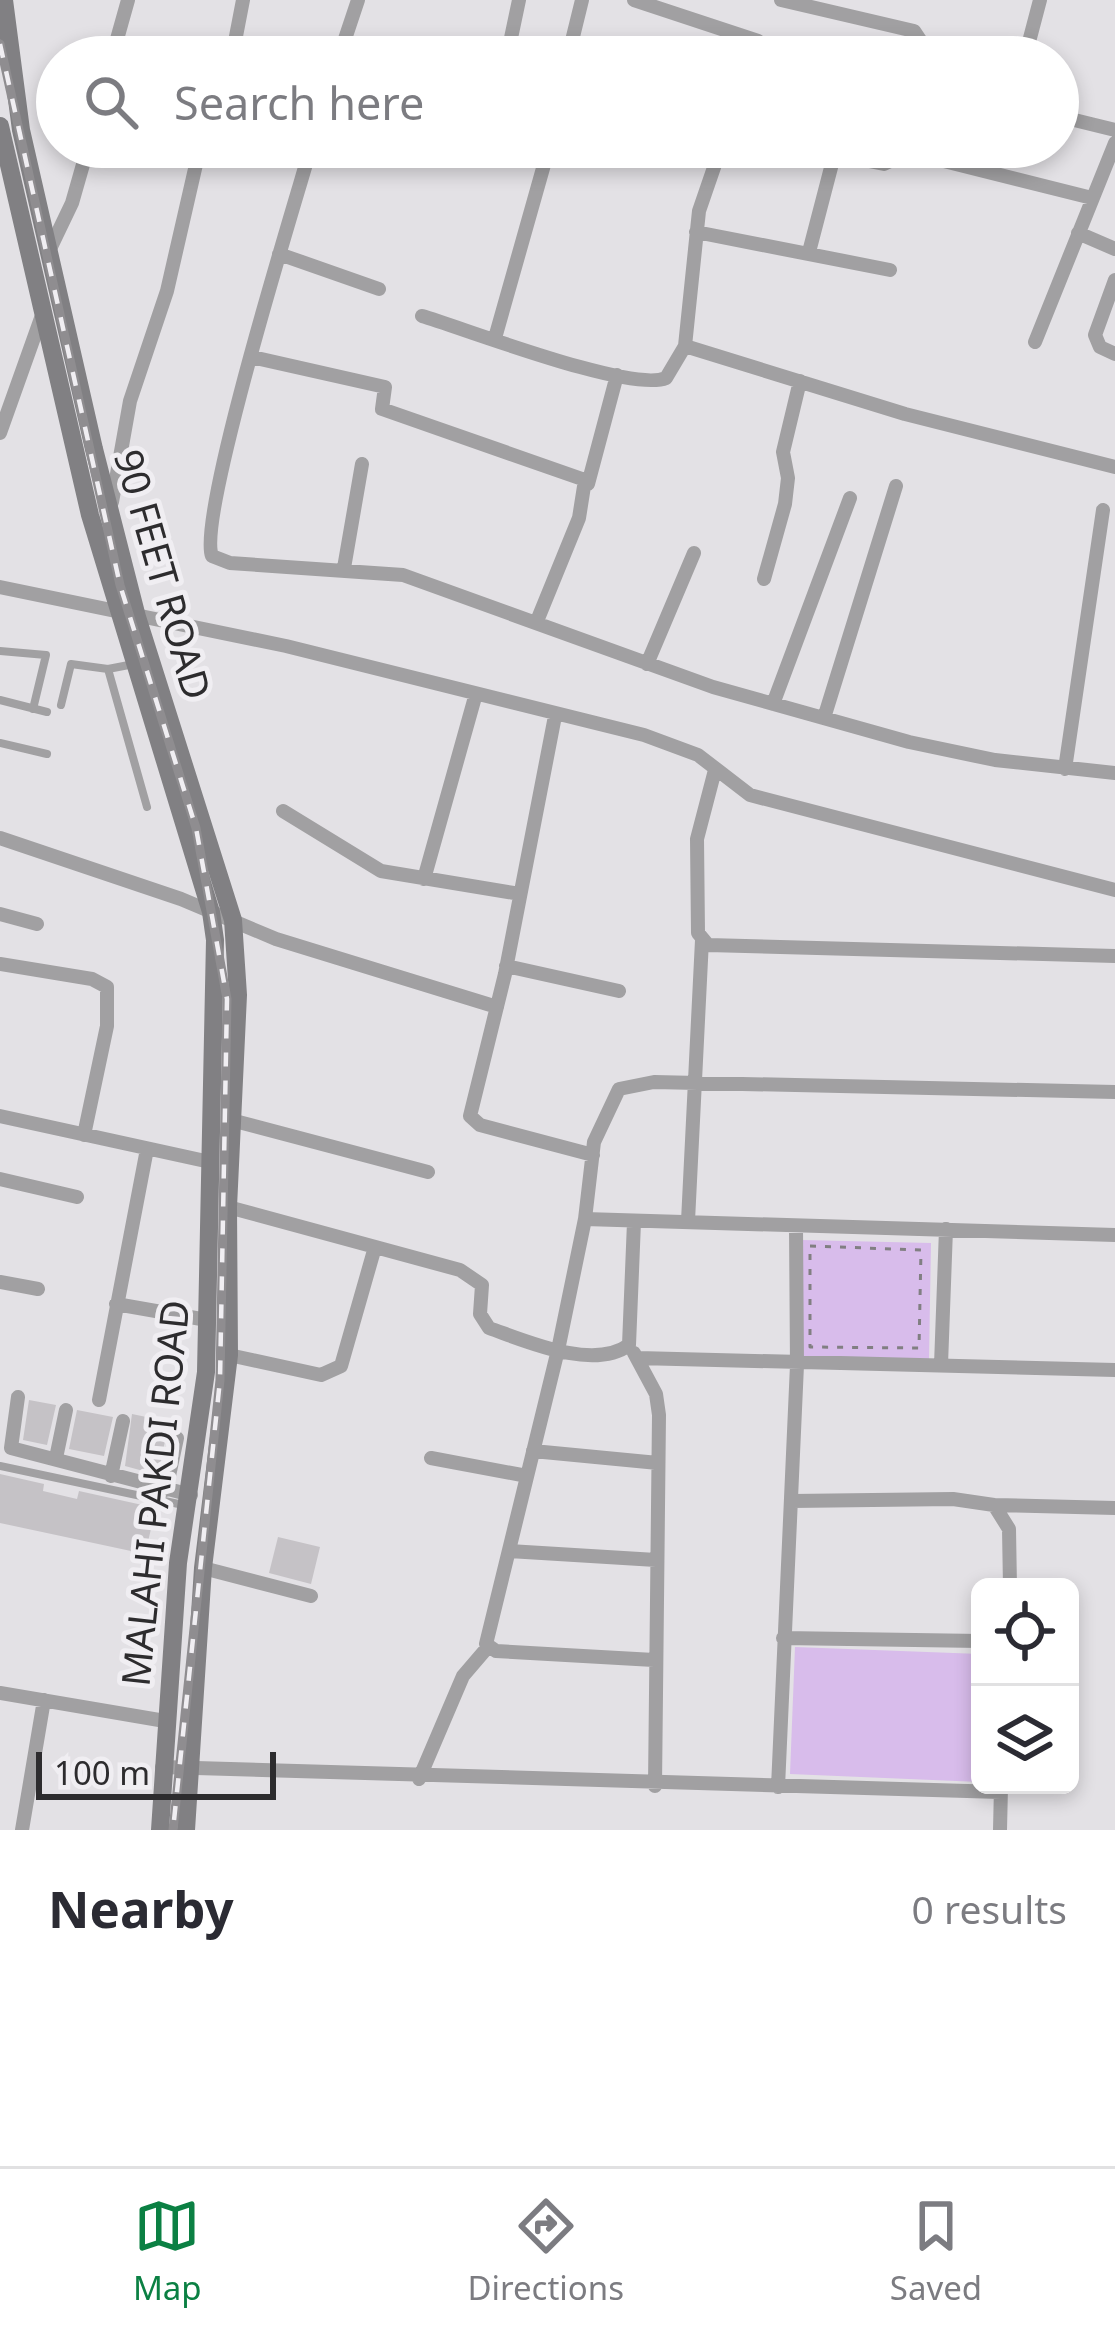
<!DOCTYPE html>
<html lang="en">
<head>
<meta charset="utf-8">
<style>
	:root { --surface:#fff; --page:#f7f7f7; --text:#2b2b33; --muted:#7c7c81; --line:#e1e1e2; --accent:#0b8043 }
	body { margin:0; font-family:"Noto Sans",sans-serif; background:var(--page); color:var(--text) }
	.controls { position:absolute; right:36px; bottom:36px; display:grid; overflow:hidden; border-radius:18px; box-shadow:0 6px 18px #0003 }
	.controls button { width:108px; height:108px; display:grid; place-items:center; padding:0; border:0; border-bottom:3px solid var(--line); background:var(--surface); color:var(--text); font:60px sans-serif }
	.scale { position:absolute; left:36px; bottom:30px; width:240px; box-sizing:border-box; padding-left:12px; border:6px solid #2d2c2e; border-top:0; font-size:33px; line-height:42px; white-space:nowrap; color:#2d2c2e; -webkit-text-stroke:9px #f0eef2; paint-order:stroke }
	.list { margin:0; padding:0; list-style:none }
	h2 { display:flex; justify-content:space-between; align-items:center; height:156px; margin:0; padding:0 48px; font-size:51px }
	h2 small { font-size:39px; font-weight:400; color:var(--muted) }
	.icon { flex:none; width:66px; height:66px; fill:none; stroke:currentColor; stroke-width:2; stroke-linecap:round; stroke-linejoin:round }
	.map { position:relative; flex:none; width:1115px; height:1830px; overflow:hidden }
	.search { position:absolute; background:var(--surface); box-shadow:0 6px 18px #0003; left:36px; right:36px; top:36px; height:132px; display:flex; align-items:center; gap:30px; box-sizing:border-box; padding:0 42px; border-radius:66px; color:var(--muted); font-size:45px }
	.sheet { height:336px; background:var(--surface) }
	nav { display:flex; justify-content:space-around; align-items:center; box-sizing:border-box; height:168px; border-top:3px solid var(--line); background:var(--surface); font-size:33px; color:var(--muted) }
	nav a { display:grid; justify-items:center; gap:6px }
	nav .on { color:var(--accent) }
	.map>svg:first-child { display:block }
	.green { fill:#d8bceb }
	.building { fill:#c5c2c6 }
	.lines { fill:none; stroke-linecap:round; stroke-linejoin:round }
	.path { stroke:#817f82; stroke-width:3; stroke-dasharray:6 9; stroke-linecap:butt }
	.service { stroke:#a1a0a2; stroke-width:8 }
	.minor { stroke:#a1a0a2; stroke-width:14 }
	.secondary { stroke:#818083; stroke-width:18 }
	.rail-casing { stroke:#8f8d90; stroke-width:9 }
	.rail { stroke:#f0eef2; stroke-width:4.5; stroke-dasharray:14; stroke-linecap:butt }
	.labels { text-anchor:middle; dominant-baseline:central; stroke-width:10; stroke-linejoin:round; paint-order:stroke }
	.street-label { font-size:39px; fill:#2d2c2e; stroke:#f0eef2 }
</style>
</head>
<body>
<div class="map">
<svg width="1115" height="1830" viewBox="0 0 1115 1830">
	<rect width="100%" height="100%" fill="#e3e1e5"/>
	<path class="green" d="M802,1240l129,3 -2,116h-133z
		M795,1647l185,7v128l-190,-8z"/>
	<path class="building" d="M29,1400l27,5 -9,40 -24,-5z
		M77,1410l36,7 -9,39 -35,-7z
		M132,1414l43,9 -9,13 -8,39 -33,-9z
		M0,1474l44,10 -1,7 34,8 2,-8 77,17 -11,46 -145,-31z
		M278,1537l42,10 -9,37 -42,-11z"/>
	<g class="lines">
		<path class="path" d="M810,1246l111,4 -2,98 -109,-1z"/>
		<path class="service" d="M0,651l46,4 -13,54
			M108,669l26,-5
			M0,700l47,12
			M61,705l10,-41 37,5 39,138
			M0,743l47,11
			M0,1466l188,40"/>
		<path class="minor" d="M634,0l124,41
			M781,0l133,31 8,12 -2,14
			M112,57l16,-57
			M232,57l11,-57
			M339,57l19,-57
			M507,57l12,-57
			M568,57l14,-57
			M1025,57l15,-57
			M1058,116l57,14
			M311,147c-17,59 -114,371 -99,409l18,7 173,12 310,112 196,55 86,18 120,13
			M798,147l86,17 13,-6 4,-11
			M900,150l192,48
			M696,232l194,38
			M1078,233l37,16
			M49,251l23,-48 16,-56
			M809,252l25,-96
			M279,254l100,35
			M1115,280l-20,55 5,12 15,7
			M422,316c44,13 209,77 244,62l19,-32 14,-135 22,-64
			M495,338l54,-191
			M1035,342l80,-199
			M685,346l220,68 210,53
			M252,357l133,30 -3,22 203,71 -6,38 -42,103
			M0,433l41,-115
			M588,484l29,-109
			M112,502l18,-101 37,-110 33,-144
			M344,568l18,-104
			M764,579l21,-75 3,-26 -5,-26 17,-71
			M0,587l286,59 358,89 54,20 52,40 365,95
			M647,664l47,-111
			M773,704l77,-206
			M555,716l-50,258 -35,142 10,9 113,30
			M824,718l72,-232
			M1065,769l38,-259
			M715,770l-18,69 1,94 10,12 407,11
			M283,811l98,60 139,23
			M0,838l181,61 95,40 221,68
			M424,879l51,-182
			M0,914l37,10
			M0,964l92,15 15,8v39l-23,109
			M506,966l113,25
			M0,1116l210,46
			M231,1120l197,52
			M0,1179l77,18
			M228,1207l232,63 22,15 -2,29 9,14c37,13 104,43 140,17l5,-123
			M585,1219l530,16
			M688,1221l14,-281
			M0,1282l38,7
			M116,1304l91,16
			M634,1353l22,41 3,21 -4,371
			M229,1355l92,20 20,-9 34,-119
			M638,1358l477,12
			M941,1365l5,-136
			M18,1397l-7,51 180,47
			M99,1400l48,-251
			M533,1451l125,12
			M56,1458l10,-48
			M431,1458l96,18
			M111,1476l12,-55
			M166,1490l11,-52
			M792,1501l161,-2 41,6 15,24 1,58
			M994,1505l121,3
			M509,1551l147,9
			M203,1568l108,28
			M783,1638l197,3
			M654,1660l-158,-9 -10,-7 72,-294 27,-131 9,-77 25,-53 35,-7 461,10
			M0,1693l165,28
			M162,1767l839,25
			M419,1779l44,-103 24,-28
			M778,1787l19,-422 -1,-138
			M22,1830l22,-130
			M1000,1830l1,-43"/>
		<path class="secondary" d="M4,0l17,130 73,319 43,168 96,303 5,75 -10,212 1,148 -26,213 -17,262
			M0,126l90,389 121,397 4,28 -9,432 -28,191 -18,267"/>
		<g class="rail-casing">
			<path id="rail" d="M0,44l120,541 76,243 31,171 -7,381 -47,450"/>
		</g>
		<use href="#rail" class="rail"/>
	</g>
	<g class="labels">
		<g class="street-label">
			<text transform="translate(164 574) rotate(74)">90 FEET ROAD</text>
			<text transform="translate(154 1493) rotate(-84)">MALAHI PAKDI ROAD</text>
		</g>
	</g>
</svg>
<div class="controls">
<button><svg class="icon" aria-label="locate" viewBox="0 0 24 24"><circle cx="12" cy="12" r="6"/><path d="M12 2v4M12 18v4M2 12h4M18 12h4"/></svg></button>
<button><svg class="icon" aria-label="layers" viewBox="0 0 24 24"><path d="M12 4l9 5-9 5-9-5zM3 14l9 5 9-5"/></svg></button>
</div>
<div class="scale">100 m</div>
<div class="search"><svg class="icon" aria-label="search" viewBox="0 0 24 24"><circle cx="10" cy="10" r="6"/><path d="M15 15l6 6"/></svg>Search here</div>
</div>
<section class="sheet">
<h2>Nearby<small>0 results</small></h2>
<ul class="list">
</ul>
</section>
<nav>
<a class="on"><svg class="icon" aria-label="map" viewBox="0 0 24 24"><path d="M3 6l6-2 6 2 6-2v14l-6 2-6-2-6 2zM9 4v14M15 6v14"/></svg>Map</a>
<a><svg class="icon" aria-label="directions" viewBox="0 0 24 24"><path d="M12 3l9 9-9 9-9-9zM9 14v-3h6M13 9l2 2-2 2"/></svg>Directions</a>
<a><svg class="icon" aria-label="saved" viewBox="0 0 24 24"><path d="M7 4h10v16l-5-4-5 4z"/></svg>Saved</a>
</nav>
</body>
</html>
